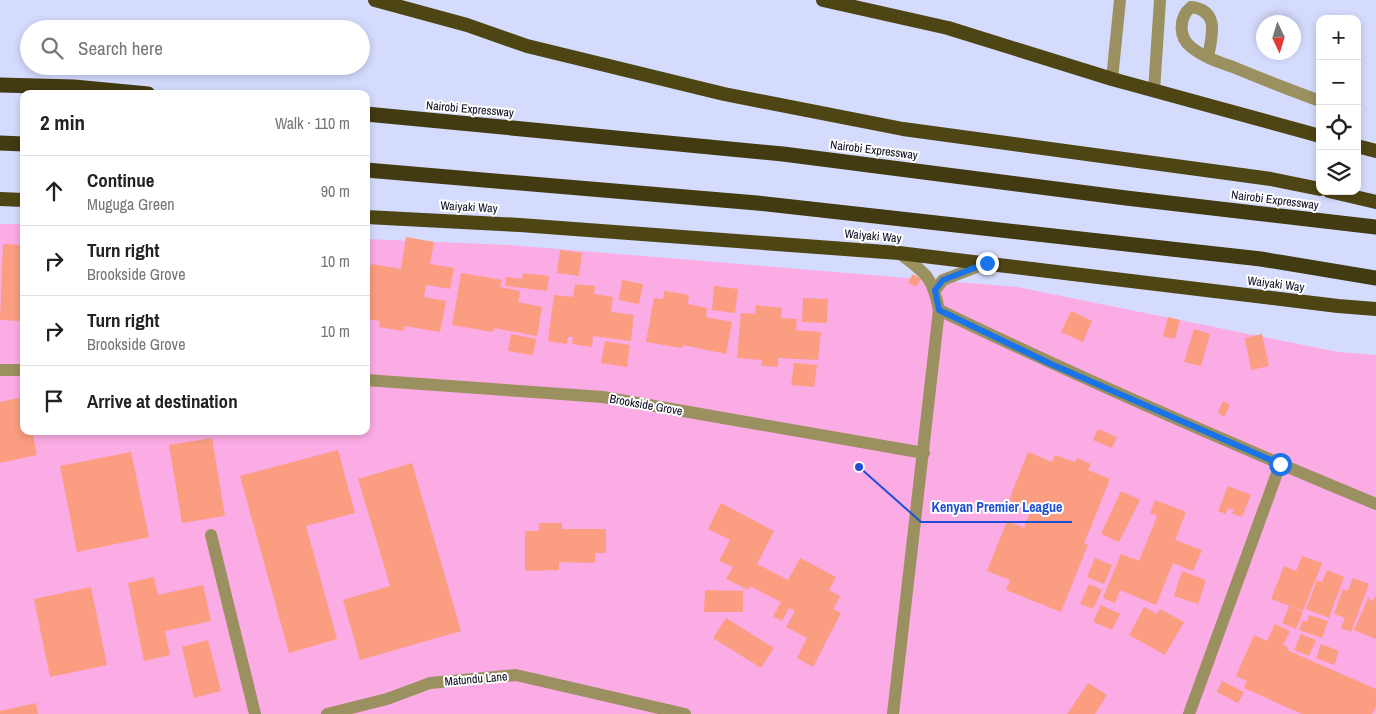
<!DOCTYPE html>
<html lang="en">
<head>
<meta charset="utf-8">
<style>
	:root { --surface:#fff; --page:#f6f6f6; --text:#222; --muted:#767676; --line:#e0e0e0 }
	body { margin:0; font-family:"Archivo Narrow",sans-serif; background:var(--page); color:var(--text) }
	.controls { position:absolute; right:15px; top:15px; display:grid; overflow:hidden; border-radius:10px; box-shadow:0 2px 8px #0003 }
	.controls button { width:45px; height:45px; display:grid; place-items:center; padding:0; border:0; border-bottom:1px solid var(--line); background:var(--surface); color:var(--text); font:25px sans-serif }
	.compass { position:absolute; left:1256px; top:15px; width:45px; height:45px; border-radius:50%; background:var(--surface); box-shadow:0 2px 8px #0003; rotate:176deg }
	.stop { position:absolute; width:15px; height:15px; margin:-11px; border:4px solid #1a73e8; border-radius:50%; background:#fff }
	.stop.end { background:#1a73e8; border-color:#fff; box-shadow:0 1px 5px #0008 }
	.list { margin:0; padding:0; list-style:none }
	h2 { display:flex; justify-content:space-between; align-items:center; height:65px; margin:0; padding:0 20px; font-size:21px }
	h2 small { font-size:16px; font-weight:400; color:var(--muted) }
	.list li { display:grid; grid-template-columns:32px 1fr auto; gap:15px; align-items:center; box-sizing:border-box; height:70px; padding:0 20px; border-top:1px solid var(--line) }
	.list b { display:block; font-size:19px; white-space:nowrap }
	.list p { margin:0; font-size:16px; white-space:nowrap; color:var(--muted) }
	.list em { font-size:16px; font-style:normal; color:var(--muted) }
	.icon { flex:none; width:28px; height:28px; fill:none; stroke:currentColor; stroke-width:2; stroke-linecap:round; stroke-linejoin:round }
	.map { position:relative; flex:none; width:1376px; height:714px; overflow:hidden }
	.search { position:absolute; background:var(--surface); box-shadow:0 2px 8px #0003; left:20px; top:20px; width:350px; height:55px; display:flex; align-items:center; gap:12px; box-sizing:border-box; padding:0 18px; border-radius:28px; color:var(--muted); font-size:19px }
	.panel { position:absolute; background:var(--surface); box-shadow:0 2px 8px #0003; left:20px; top:90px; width:350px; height:345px; border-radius:10px }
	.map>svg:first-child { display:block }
	.green { fill:#fbace4 }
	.building { fill:#fa9d80 }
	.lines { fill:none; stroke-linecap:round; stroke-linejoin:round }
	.service { stroke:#9a9060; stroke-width:12 }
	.minor { stroke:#9a9060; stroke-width:12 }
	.trunk { stroke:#4e4514; stroke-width:14 }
	.motorway { stroke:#423a11; stroke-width:15 }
	.route { stroke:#1a73e8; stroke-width:6 }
	.labels { text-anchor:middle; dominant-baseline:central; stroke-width:4; stroke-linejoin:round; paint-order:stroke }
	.street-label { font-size:12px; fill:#080a1c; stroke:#fefefe }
	.leader { fill:none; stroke:#1d4ed8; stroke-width:2 }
	.callout-dot { fill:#1d4ed8; stroke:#fefefe; stroke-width:2 }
	.callout-label { font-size:14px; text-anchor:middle; font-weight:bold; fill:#1d4ed8; stroke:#fefefe; stroke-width:4; stroke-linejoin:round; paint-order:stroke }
</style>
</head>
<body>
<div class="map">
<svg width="1376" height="714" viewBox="0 0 1376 714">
	<rect width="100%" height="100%" fill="#d5dbfd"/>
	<path class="green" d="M0,224h24v207h342v-192l143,6 508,42 321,65 38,3v359h-1376z"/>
	<path class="building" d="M406,237l28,5 -4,22 24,4 -4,21 -24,-4 -2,12 22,4 -6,31 -35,-6 -2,5 -24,-4 1,-6 -14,-2v-32l5,-23 30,5z
		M3,244l21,1v76l-24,-1z
		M560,250l22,3 -3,23 -22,-3z
		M461,273l41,7 -2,7 20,4 -2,11 24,5 -5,29 -43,-8 -1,4 -41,-7z
		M523,273l26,3 -2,15 -42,-5 1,-9 16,2z
		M913,274l8,5 -5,8 -8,-5z
		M622,280l21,4 -4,20 -20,-4z
		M575,284l20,2 -1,8 19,3 -2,15 23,3 -3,26 -38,-5 -1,11 -20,-3 1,-7h-5l-1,7 -19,-3 6,-46 19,2z
		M714,286l24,3 -3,24 -23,-3z
		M664,291l25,4 -1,9 19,4 -1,9 26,5 -6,32 -43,-9 -1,3 -36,-6 8,-44 9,1z
		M803,298l25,1 -1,24 -25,-1z
		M756,305l26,3 -1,10 16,1 -1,11 25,2 -3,28 -40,-2v9l-17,-1 1,-6 -25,-2 4,-45 14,1z
		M1071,311l21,10 -9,21 -22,-10z
		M1168,317l12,3 -5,19 -12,-3z
		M1194,329l16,5 -9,32 -17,-4z
		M511,334l25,5 -3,16 -25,-4z
		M1262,334l7,32 -18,4 -6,-32z
		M605,341l25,4 -3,22 -26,-4z
		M794,363l23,2 -3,22 -23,-2z
		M24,397v34h8l5,24 -37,8v-61z
		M1223,401l7,4 -6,12 -6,-4z
		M1098,429l19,8 -5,11 -19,-8z
		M212,438l13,78 -43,7 -13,-78z
		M338,450l17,63 -49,13 31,113 -48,14 -49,-177z
		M131,452l18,85 -72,15 -17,-86z
		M1028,452l24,10 3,-7 20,7 2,-4 14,6 -3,6 22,9 -26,65 4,1 -27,67 -55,-22 4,-10 -23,-9 20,-50 17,7 7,-18 -22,-10z
		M412,463l49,168 -101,29 -17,-60 47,-14 -32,-107z
		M1228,486l23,9 -9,22 -11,-4 4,-3 -7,-2 -2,6 -8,-3z
		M1121,491l19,9 -21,42 -18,-8z
		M1155,500l31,12 -11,28 27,10 -9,21 -20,-8 -17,42 -36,-15 -5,13 -12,-5 18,-44 18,7 18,-45 -7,-3z
		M721,503l53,28 -17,33 31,16 12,-22 36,19 -7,13 11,6 -7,13 8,4 -28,54 -16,-9 10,-20 -21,-11 9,-16 -6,-3 -7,13 -9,-5 8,-14 -31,-16 -2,4 -22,-11 7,-12 -14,-6 11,-21 -22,-11z
		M539,523h23v6h44v24h-11v10l-36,-1v8l-34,1v-40h14z
		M1302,556l20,7 -19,48 -32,-12 13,-33 12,5z
		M1095,558l17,7 -8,19 -17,-7z
		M1327,570l17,7 -15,41 -23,-9 11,-29 5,2z
		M1182,571l24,9 -8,24 -24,-8z
		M154,577l4,18 45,-10 8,36 -46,10 5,24 -26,6 -16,-78z
		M1353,578l16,6 -18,48 -10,-4 4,-10 -11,-4 9,-25 5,2z
		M1089,584l13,6 -9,19 -13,-5z
		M91,587l16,78 -57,12 -16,-78z
		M705,590l38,1v21h-39z
		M1376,595v44l-22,-9 14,-32 5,3z
		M1101,605l19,9 -8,16 -19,-8z
		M1289,606l14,6 -7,17 -14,-6z
		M1144,607l13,7 3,-5 24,13 -19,33 -36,-20z
		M1309,615l19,6 -6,17 -23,-8 4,-10 4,2z
		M726,618l48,30 -13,20 -48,-30z
		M1275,624l15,7 -7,14 5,2 -1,3 89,39v17l-4,8h-70l-58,-26 3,-7 -11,-5 18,-41 13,6z
		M1301,634l15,6 -7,16 -15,-6z
		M208,640l13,51 -27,7 -12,-51z
		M1321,644l18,7 -5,14 -18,-7z
		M1222,681l22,11 -6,11 -21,-11z
		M1088,683l19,12 -12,19h-28z
		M36,703l2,11h-38v-3z"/>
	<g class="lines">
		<path class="service" d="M1208,57c4,-21 12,-47 -17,-50 -12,10 -13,30 0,40 12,10 28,15 42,20 29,12 57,23 87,34
			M1112,79l8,-79
			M1154,91l6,-91
			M211,535l44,179
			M1189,714l91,-249"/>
		<path class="minor" d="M935,290l8,-10 44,-17
			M939,310c143,69 290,133 437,194
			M0,370h24
			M366,380l237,17 321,56
			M327,714l60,-15 43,-16 86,-8 169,39
			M893,714l46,-404c-7,-35 -14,-37 -40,-57"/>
		<path class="trunk" d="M375,0l92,25 60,21 197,48 179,35 368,50 49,10
			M823,0l125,28 164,51 208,57
			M1357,146l19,5
			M1329,191l47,11
			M0,199l24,1
			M366,217l154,8 379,28 439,53 38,3"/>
		<path class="motorway" d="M0,85l74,2 74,7
			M366,114l417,40 343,44 250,29
			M0,143l24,1
			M366,170l391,33 504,56 115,19"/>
	</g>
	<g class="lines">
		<path class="route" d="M987,263l-44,17 -8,10 4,20 112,54 229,100"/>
	</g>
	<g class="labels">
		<g class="street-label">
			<text transform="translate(470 109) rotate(5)">Nairobi Expressway</text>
			<text transform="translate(874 150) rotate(7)">Nairobi Expressway</text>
			<text transform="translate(1275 200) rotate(7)">Nairobi Expressway</text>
			<text transform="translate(469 207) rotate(3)">Waiyaki Way</text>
			<text transform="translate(873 236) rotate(5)">Waiyaki Way</text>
			<text transform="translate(1276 284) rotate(7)">Waiyaki Way</text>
			<text transform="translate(646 405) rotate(10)">Brookside Grove</text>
			<text transform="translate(476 679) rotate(-5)">Matundu Lane</text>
		</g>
	</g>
	<path class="leader" d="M859 467L921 522H1072"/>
	<circle class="callout-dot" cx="859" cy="467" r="5"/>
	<g class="callout-label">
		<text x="997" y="512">Kenyan Premier League</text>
	</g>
</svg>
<div class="controls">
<button>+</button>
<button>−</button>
<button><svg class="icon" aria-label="locate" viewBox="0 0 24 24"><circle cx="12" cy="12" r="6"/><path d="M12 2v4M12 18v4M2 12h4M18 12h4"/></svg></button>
<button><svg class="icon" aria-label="layers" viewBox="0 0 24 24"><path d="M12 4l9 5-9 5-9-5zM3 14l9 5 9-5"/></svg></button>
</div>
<svg class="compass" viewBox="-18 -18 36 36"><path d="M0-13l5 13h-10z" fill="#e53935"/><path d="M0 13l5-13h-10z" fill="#767676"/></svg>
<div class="stop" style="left:1280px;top:464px"></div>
<div class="stop end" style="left:987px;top:263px"></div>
<div class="search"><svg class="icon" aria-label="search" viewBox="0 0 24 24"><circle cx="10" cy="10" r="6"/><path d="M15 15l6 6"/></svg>Search here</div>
<section class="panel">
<h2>2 min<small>Walk · 110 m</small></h2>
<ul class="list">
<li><svg class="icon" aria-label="ahead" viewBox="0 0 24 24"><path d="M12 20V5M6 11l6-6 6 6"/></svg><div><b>Continue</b><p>Muguga Green</p></div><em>90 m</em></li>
<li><svg class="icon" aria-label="right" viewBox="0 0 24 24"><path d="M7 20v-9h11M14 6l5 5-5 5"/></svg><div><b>Turn right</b><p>Brookside Grove</p></div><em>10 m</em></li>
<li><svg class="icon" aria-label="right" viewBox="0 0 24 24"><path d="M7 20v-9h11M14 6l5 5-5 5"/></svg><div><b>Turn right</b><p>Brookside Grove</p></div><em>10 m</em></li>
<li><svg class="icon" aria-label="arrive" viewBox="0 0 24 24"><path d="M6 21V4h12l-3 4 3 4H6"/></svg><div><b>Arrive at destination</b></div></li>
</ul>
</section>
</div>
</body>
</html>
